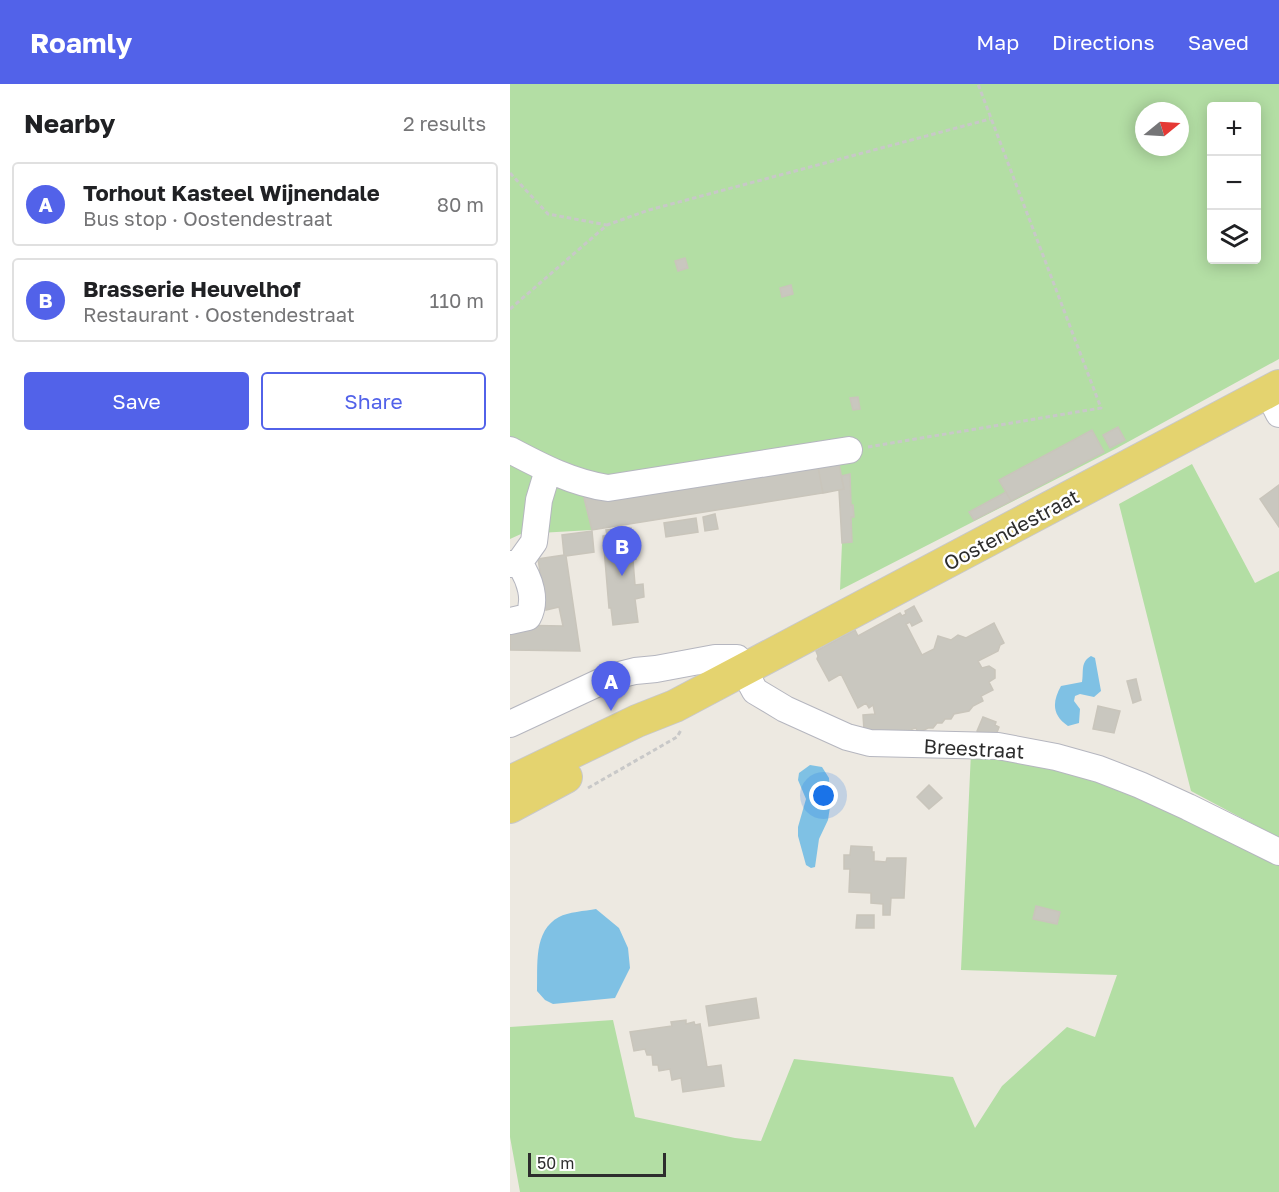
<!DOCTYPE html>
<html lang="en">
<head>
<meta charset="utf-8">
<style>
	:root { --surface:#fff; --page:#f2f2f2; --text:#202124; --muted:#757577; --line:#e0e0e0; --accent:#5262e9 }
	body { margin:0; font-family:"Golos Text",sans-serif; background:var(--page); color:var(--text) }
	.controls { position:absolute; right:18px; top:18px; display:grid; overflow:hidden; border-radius:6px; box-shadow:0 3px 15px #0003 }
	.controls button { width:54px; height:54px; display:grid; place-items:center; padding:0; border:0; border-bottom:2px solid var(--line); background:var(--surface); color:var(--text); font:30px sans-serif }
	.compass { position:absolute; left:625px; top:18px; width:54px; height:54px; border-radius:50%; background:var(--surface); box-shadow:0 3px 15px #0003; rotate:72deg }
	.scale { position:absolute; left:18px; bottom:15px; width:138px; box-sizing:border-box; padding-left:6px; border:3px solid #2d2d2d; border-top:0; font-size:16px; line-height:21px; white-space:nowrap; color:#2d2d2d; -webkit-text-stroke:4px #fff; paint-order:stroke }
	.you { position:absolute; left:314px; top:712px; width:21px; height:21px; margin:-15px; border:4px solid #fff; border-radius:50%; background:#1a73e8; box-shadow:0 0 0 9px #1a73e833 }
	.badge { display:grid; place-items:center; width:39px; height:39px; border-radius:50%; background:var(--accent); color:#fff; font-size:20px; font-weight:700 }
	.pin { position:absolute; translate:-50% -50px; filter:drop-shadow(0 2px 3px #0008) }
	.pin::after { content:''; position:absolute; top:32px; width:21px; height:18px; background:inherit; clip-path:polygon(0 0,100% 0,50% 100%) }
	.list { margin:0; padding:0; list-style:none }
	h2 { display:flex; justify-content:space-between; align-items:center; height:78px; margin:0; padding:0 24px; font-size:26px }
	h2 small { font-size:20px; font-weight:400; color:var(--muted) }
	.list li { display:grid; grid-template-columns:39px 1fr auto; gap:18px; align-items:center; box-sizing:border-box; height:84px; margin:0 12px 12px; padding:0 12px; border:2px solid var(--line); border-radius:6px }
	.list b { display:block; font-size:22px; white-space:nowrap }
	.list p { margin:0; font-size:20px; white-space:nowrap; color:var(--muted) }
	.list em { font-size:20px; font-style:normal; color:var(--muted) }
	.actions { display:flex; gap:12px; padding:18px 24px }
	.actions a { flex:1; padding:14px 0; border:2px solid var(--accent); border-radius:6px; text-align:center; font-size:21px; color:var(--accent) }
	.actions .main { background:var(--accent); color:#fff }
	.icon { flex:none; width:33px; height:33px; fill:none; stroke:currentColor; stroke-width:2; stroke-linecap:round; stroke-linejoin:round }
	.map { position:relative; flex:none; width:769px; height:1108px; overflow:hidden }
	header { display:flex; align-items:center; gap:36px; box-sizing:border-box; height:84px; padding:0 30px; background:var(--accent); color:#fff }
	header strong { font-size:28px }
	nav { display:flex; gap:33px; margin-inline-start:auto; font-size:21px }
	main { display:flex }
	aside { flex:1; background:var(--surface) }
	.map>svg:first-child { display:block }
	.green { fill:#b3dea4; fill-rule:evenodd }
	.water { fill:#7fc1e4 }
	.building { fill:#c9c7bf; stroke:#c9c5bb; stroke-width:1.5 }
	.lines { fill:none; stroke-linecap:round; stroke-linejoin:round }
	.minor-casing { stroke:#b5b6bf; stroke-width:28 }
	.major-casing { stroke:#c8c8c8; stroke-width:34 }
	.path { stroke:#c8c8c8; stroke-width:3; stroke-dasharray:4.5 3; stroke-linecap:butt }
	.minor { stroke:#fff; stroke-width:26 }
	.major { stroke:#e4d36f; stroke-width:32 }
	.labels { text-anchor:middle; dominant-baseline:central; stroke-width:5; stroke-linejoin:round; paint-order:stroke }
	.street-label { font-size:20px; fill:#2d2d2d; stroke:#fff }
</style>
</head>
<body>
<header>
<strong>Roamly</strong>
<nav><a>Map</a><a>Directions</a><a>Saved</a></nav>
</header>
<main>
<aside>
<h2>Nearby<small>2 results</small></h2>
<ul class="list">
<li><span class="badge">A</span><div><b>Torhout Kasteel Wijnendale</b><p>Bus stop · Oostendestraat</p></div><em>80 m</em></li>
<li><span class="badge">B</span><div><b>Brasserie Heuvelhof</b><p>Restaurant · Oostendestraat</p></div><em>110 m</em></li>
</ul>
<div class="actions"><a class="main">Save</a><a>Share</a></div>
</aside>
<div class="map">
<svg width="769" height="1108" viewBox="0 0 769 1108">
	<rect width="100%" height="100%" fill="#ede9e1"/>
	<path class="green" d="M0,0h769v275l-162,89 -277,142 2,-47 10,-1 -1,-25 3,-1 -1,-11h-2l-1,-30 -9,1 -2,-12 -231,37 3,-3h-27l8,32 -71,4 -11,5zM702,22h44v154h-44zM634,27h36v36h-36z
		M682,380l63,119 24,-12v267l-88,-47 -72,-287z
		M461,668l128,24 180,86v330h-759l-10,-55v-110l103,-7 22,97 100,21 26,3 33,-82 159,18 22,51 27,-42 65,-59 28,10 22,-62 -156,-5z"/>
	<path class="water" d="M581,572l4,2 6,33 -7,6 -14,-3 -5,2 -1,5 6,8 -1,14 -11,3c-16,-11 -16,-24 -7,-40l21,-4c2,-10 -2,-20 9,-26z
		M300,681l12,2 7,11 1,29 -2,13 -9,19 -4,28 -4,1 -5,-3 -8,-29v-9l8,-28 -8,-19 1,-7z
		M86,825l23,19 9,20 2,20 -15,30 -62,6 -8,-4 -8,-9c1,-26 -4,-60 22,-74 9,-5 26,-6 37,-8z"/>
	<path class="building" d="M175,174l3,10 -10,3 -3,-10z
		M281,201l2,9 -11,3 -2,-9z
		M348,313l2,12 -7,1 -3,-12z
		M608,343l7,13 -15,8 -7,-13z
		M582,346l12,22 -93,49 -12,-21z
		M329,380l5,25 -21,4 -5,-26z
		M308,383l5,26 -231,37 -8,-32 2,-3 25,3 -3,3z
		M340,390l1,31h2l1,12h-3l1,25 -10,1 -3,-53 5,-1 -3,-13z
		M769,401v42l-19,-28z
		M496,408l5,9 -37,19 -5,-8z
		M205,430l3,15 -13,2 -2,-14z
		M186,434l2,14 -32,5 -2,-14z
		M121,444l5,31 -3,1 2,25 8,-1 1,13 -9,2 3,23 -25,3 -2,-17h-2l-6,-72 4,-1 -1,-5z
		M82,447l2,21 -28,4 14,95 -70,-1v-25l53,1 -4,-19 -13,3 -8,-51 26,-4 -2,-20z
		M404,522l8,15 -10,5 -2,-4 -4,2 16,31 12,-6 4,-13 13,4 7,-5 8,3 28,-15 10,20 -4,2 -2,6 -20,10 4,7 7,-2 6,4v8l-6,4 4,8 -12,6 2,5 -10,5 -4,5 -15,3 -3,5h-6l-3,4h-5l-4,5h-5l-10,5 -2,-5 -4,1v4l-48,-3 -1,-15 12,-1 -2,-9 -4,3 -3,-5 -8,5 -17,-34 -12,7 -12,-22 1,-3 -2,-5 39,-21 3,6 42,-23 2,3 4,-2 -1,-3z
		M626,595l5,21 -8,3 -6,-22z
		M588,622l22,5 -6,22 -21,-4z
		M473,633l13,5 -1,3 4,2 -3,8 -6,1 -13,-5z
		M419,701l13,13 -13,11 -12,-12z
		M341,762l21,1v5h2v9l12,1 1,-4h19l-2,40h-13l-1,17h-7v-11l-12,-1v-10l-22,-1 1,-23h-6v-14h6z
		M526,822l24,6 -3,12 -24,-5z
		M347,831h17v13h-18z
		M246,914l3,20 -50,8 -3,-20z
		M176,936v4l8,-2 1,3 5,-1 7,43 14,-2 3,21 -41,6 -2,-14 -9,2 -2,-11 -11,2 -1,-6h-5l-1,-10h-5l-2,-6 -11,2 -4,-19 42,-6 -1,-4z"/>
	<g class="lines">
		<g class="minor-casing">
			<path id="minor" d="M758,308l11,22
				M0,366c32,17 63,33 98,38l241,-38
				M9,479l15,-21 5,-42 9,-30
				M0,480l9,-1c11,16 18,37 9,54l-18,4
				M0,640l101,-47 24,-6 21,-2 59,-11h22l18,33 30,18 62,28 23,6 128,3 58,11 43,12 41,16 48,22 91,45"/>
		</g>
		<g class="major-casing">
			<path id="major" d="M0,698l127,-61 38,-15 604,-320
				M0,723l56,-30"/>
		</g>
		<path class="path" d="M0,89l38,41 59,11
			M0,225l97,-84 42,-15 341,-91
			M358,363l233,-39 -123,-324
			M78,704l89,-51 4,-7"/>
		<use href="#minor" class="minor"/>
		<use href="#major" class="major"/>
	</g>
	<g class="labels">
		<g class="street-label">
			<text transform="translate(501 445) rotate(-28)">Oostendestraat</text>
			<text transform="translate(464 664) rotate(3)">Breestraat</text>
		</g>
	</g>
</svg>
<div class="controls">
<button>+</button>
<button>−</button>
<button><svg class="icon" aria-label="layers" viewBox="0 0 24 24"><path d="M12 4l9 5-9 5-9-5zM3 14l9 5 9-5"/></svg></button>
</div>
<svg class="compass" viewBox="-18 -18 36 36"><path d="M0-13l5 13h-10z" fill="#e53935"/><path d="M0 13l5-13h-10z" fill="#757577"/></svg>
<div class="scale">50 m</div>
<div class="you"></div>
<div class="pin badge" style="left:101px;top:627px">A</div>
<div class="pin badge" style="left:112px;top:492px">B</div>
</div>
</main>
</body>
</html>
